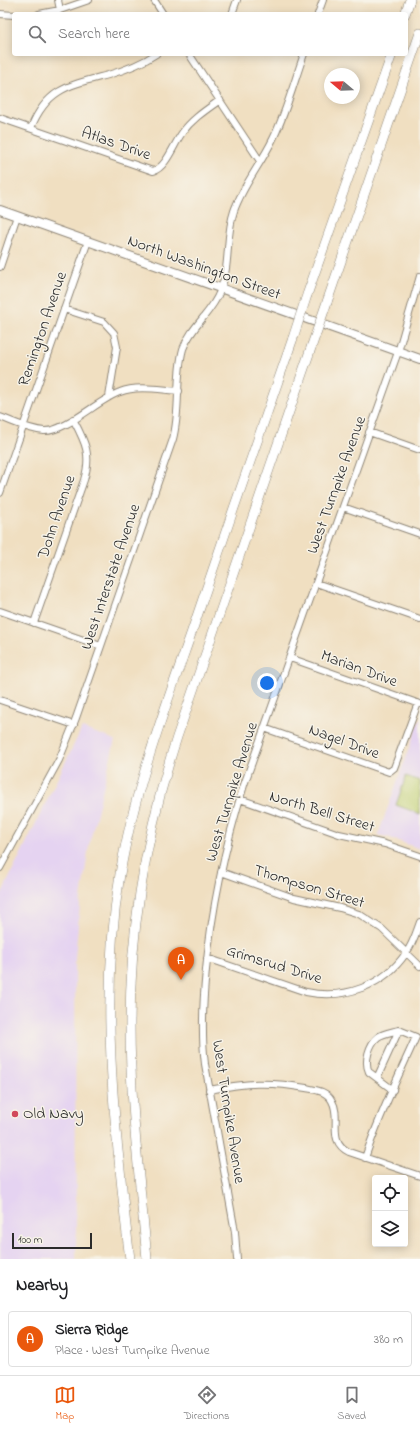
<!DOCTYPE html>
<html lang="en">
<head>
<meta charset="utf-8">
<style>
	:root { --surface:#fff; --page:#f2f2f2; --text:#202124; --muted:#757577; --line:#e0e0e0; --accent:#ea580c }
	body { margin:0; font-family:"Indie Flower",sans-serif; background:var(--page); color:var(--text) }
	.controls { position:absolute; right:12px; bottom:12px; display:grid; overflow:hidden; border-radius:4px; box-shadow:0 2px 10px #0003 }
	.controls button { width:36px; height:36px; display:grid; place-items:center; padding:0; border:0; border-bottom:1px solid var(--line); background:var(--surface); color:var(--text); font:20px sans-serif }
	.compass { position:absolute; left:324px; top:68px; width:36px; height:36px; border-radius:50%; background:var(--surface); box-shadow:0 2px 10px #0003; rotate:289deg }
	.scale { position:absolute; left:12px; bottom:10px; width:80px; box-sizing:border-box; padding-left:4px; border:2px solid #2b2b2b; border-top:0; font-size:11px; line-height:14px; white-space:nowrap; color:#2b2b2b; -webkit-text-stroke:3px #f7f3e8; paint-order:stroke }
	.you { position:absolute; left:267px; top:683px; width:14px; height:14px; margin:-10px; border:3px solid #fff; border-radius:50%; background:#1a73e8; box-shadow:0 0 0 6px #1a73e833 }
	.badge { display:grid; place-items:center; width:26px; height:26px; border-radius:50%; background:var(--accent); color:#fff; font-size:13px; font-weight:700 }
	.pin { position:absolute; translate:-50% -33px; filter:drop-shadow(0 1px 2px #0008) }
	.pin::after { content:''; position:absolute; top:21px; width:14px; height:12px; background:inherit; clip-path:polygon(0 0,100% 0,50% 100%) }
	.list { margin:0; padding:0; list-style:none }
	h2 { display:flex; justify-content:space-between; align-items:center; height:52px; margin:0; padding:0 16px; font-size:17px }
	h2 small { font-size:13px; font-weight:400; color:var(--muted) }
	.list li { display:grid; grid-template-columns:26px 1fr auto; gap:12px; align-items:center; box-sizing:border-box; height:56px; margin:0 8px 8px; padding:0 8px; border:1px solid var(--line); border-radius:4px }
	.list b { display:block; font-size:15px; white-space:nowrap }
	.list p { margin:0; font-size:13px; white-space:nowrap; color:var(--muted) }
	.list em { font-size:13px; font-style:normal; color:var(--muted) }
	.icon { flex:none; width:22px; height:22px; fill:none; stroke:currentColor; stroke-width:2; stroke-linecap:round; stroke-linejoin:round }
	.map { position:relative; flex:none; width:420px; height:1259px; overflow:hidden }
	.search { position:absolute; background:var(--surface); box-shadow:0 2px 10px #0003; left:12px; right:12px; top:12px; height:44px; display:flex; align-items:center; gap:10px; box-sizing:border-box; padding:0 14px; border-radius:4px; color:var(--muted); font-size:15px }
	.sheet { height:116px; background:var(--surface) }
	nav { display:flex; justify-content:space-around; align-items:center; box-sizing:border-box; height:56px; border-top:1px solid var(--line); background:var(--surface); font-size:11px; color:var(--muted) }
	nav a { display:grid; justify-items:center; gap:2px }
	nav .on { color:var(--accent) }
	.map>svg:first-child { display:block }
	.built { fill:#e5d3f1 }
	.green { fill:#c0d072; stroke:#767e4e }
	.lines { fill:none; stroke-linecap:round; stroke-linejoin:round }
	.minor-casing { stroke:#8e8576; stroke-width:8 }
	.major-casing { stroke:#8e8576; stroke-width:10 }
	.highway-casing { stroke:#8e8576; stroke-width:10 }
	.minor { stroke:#fff; stroke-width:6 }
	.major { stroke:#fff; stroke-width:8 }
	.highway { stroke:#fff; stroke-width:9 }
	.highway-bridge-casing { stroke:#8e8576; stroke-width:10; stroke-linecap:butt }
	.highway-bridge { stroke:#fff; stroke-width:9 }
	.poi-dot { fill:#d1495b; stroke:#f7f3e8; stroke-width:1.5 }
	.labels { text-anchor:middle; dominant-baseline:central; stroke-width:3; stroke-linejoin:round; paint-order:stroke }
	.street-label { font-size:16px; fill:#2b2b2b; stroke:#f7f3e8 }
	.poi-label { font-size:16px; fill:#2b2b2b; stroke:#f7f3e8; text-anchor:start }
</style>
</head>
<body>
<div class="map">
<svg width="420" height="1259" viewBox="0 0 420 1259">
	<rect width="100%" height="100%" fill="#f7f3e8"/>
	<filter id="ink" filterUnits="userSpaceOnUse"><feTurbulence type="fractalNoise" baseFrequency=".025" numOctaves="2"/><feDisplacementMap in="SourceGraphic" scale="8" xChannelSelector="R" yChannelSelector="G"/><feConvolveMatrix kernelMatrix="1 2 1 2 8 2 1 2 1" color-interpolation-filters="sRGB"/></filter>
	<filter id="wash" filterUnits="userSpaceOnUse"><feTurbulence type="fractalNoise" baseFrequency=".012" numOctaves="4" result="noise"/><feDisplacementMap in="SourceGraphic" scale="16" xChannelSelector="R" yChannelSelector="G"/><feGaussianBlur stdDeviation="0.9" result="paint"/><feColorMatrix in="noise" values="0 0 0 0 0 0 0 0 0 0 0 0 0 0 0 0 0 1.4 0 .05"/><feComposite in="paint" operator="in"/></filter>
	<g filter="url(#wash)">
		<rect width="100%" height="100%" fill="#f0dfc1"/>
		<path class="built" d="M420,718v131l-32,-12 -10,-2z
			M82,728l33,12 -26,105 -9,60 -5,53 1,301h-76v-362z"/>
		<path class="green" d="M406,776l14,5v33l-24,-9z"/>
	</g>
	<g filter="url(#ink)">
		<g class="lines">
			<g class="minor-casing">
				<path id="minor" d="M58,0l2,10
					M154,0l9,14
					M0,14l14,1
					M39,14l21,-4 29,-10
					M232,14l5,-14
					M318,14l5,-14
					M189,54l71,107
					M0,118l153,53c13,-3 21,-27 29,-38 10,-14 24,-23 38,-33
					M31,128c16,-40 39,-43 77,-53 17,-5 33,-11 48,-21
					M0,267l17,-51
					M64,309l40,13 10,11 3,14 -8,50
					M0,417c14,5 29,13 44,14 22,1 55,-32 76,-39 18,-7 41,-2 59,-1
					M369,432l51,18
					M0,493l88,-252
					M343,507l77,27
					M316,583l104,36
					M0,611l101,35
					M34,623l50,-143c8,-26 1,-38 -11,-61
					M290,658l130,46
					M0,700l74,25
					M264,728l125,44 5,-4 24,-65
					M240,799l99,35 46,10 35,12
					M0,868l59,-108 17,-42 97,-279c8,-30 2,-61 10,-90 8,-23 29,-36 37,-58 11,-26 5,-54 14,-80 9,-26 27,-47 39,-72 13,-26 21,-57 31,-85
					M221,872l73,26 46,10 19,6 23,15 38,37
					M207,958l99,34c38,8 78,-6 100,-39 7,-9 10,-20 14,-31
					M377,1078l22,-48
					M209,1090c37,-7 59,-9 97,-2 10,2 21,3 26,13 10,17 -6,40 17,51l71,24
					M365,1158c14,-42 33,-81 51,-121l-17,-7c-7,2 -16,3 -21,7 -9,7 -14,25 -9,35l24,18
					M237,1259l-2,-27 -30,-168c-4,-31 -2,-63 1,-94 6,-63 19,-124 38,-185l154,-433 22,-76"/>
			</g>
			<g class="major-casing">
				<path id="major" d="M0,210l420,149"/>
			</g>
			<g class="highway-casing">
				<path id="highway" d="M405,14l5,-14
					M307,295l85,-241
					M327,302l93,-269
					M130,1259c-4,-30 -7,-60 -10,-90 -11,-98 -16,-198 0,-295 14,-83 44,-163 72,-243 33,-98 67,-195 101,-293
					M147,1259c-7,-78 -17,-156 -17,-235 0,-98 17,-194 47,-287l135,-392"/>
			</g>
			<use href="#minor" class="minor"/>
			<use href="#major" class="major"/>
			<use href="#highway" class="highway"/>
			<g class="highway-bridge-casing">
				<path id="highway-bridge" d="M293,338l14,-43
					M312,345l15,-43"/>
			</g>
			<use href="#highway-bridge" class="highway-bridge"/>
		</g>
	</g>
	<circle class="poi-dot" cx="15" cy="1114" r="4"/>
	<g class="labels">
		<g class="street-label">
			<text transform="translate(116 144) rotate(19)">Atlas Drive</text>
			<text transform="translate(204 268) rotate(20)">North Washington Street</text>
			<text transform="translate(43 329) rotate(-71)">Remington Avenue</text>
			<text transform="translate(337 485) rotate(-70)">West Turnpike Avenue</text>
			<text transform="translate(57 517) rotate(-71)">Dohn Avenue</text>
			<text transform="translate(111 577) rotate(-71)">West Interstate Avenue</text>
			<text transform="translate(359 669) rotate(20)">Marian Drive</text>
			<text transform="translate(344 742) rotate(20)">Nagel Drive</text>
			<text transform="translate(232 792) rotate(-73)">West Turnpike Avenue</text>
			<text transform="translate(322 812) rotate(17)">North Bell Street</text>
			<text transform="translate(309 887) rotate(17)">Thompson Street</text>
			<text transform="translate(274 965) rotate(17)">Grimsrud Drive</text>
			<text transform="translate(228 1112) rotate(81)">West Turnpike Avenue</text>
		</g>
		<g class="poi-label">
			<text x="23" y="1114">Old Navy</text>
		</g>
	</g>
</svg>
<div class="controls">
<button><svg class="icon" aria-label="locate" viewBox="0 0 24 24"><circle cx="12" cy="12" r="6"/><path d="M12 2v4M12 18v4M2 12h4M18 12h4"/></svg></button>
<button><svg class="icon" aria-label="layers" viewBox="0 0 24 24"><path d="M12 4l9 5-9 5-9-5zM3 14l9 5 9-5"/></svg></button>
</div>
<svg class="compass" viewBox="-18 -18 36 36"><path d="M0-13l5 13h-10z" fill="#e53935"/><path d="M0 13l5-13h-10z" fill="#757577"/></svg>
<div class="scale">100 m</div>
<div class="you"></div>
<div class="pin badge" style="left:181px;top:980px">A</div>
<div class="search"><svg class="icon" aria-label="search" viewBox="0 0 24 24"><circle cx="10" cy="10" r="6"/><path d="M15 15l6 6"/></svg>Search here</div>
</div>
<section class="sheet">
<h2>Nearby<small></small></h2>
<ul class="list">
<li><span class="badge">A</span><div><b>Sierra Ridge</b><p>Place · West Turnpike Avenue</p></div><em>380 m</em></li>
</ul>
</section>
<nav>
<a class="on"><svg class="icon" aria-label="map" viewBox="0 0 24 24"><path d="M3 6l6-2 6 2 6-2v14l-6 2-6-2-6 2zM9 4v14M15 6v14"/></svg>Map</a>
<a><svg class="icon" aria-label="directions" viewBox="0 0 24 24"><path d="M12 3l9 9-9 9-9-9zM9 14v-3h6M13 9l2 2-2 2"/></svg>Directions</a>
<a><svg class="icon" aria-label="saved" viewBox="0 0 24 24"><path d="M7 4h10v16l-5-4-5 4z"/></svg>Saved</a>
</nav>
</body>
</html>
